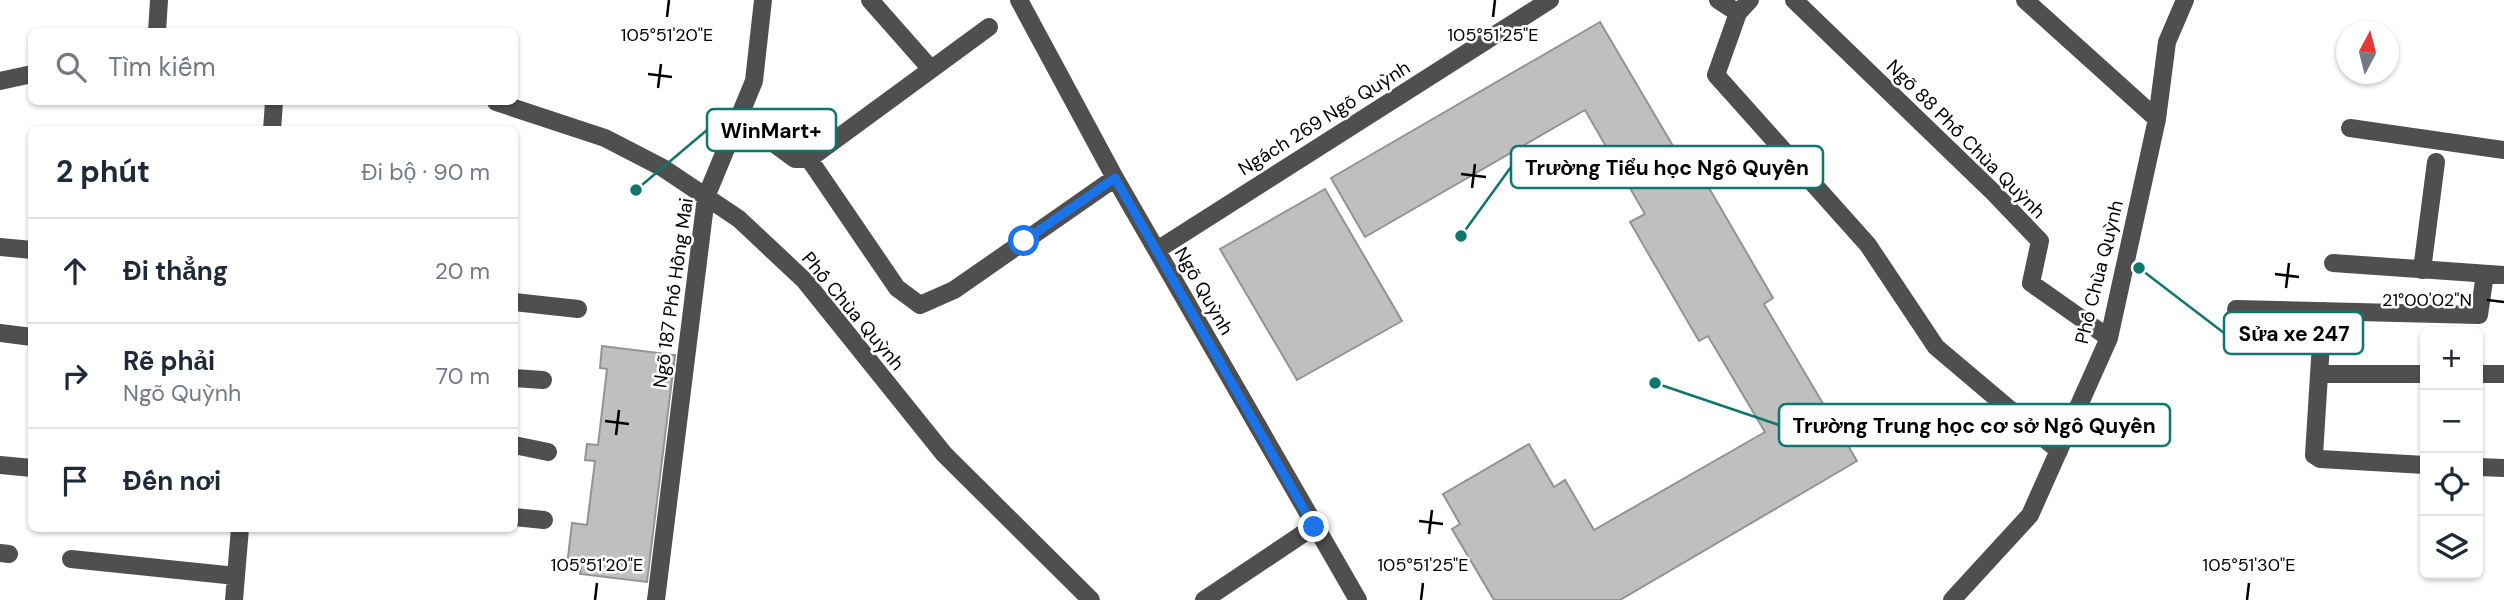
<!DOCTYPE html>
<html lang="vi">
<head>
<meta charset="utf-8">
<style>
	:root { --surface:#fff; --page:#f2f2f3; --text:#1f2937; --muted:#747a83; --line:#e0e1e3 }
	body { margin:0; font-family:"DM Sans",sans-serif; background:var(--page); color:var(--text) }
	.controls { position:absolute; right:21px; bottom:21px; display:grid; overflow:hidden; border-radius:10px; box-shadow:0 2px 5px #0004 }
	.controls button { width:63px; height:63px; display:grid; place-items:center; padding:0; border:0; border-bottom:2px solid var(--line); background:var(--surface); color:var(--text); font:35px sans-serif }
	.compass { position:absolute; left:2336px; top:21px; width:63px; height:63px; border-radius:50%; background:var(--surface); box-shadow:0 2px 5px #0004; rotate:7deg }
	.stop { position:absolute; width:21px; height:21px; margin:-16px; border:5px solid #1a73e8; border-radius:50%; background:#fff }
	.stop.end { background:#1a73e8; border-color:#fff; box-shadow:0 2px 7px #0008 }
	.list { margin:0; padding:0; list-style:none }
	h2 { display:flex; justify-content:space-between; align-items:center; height:91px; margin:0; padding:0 28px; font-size:30px }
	h2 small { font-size:23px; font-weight:400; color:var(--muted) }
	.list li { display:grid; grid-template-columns:46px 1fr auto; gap:21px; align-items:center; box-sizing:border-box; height:105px; padding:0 28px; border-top:2px solid var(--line) }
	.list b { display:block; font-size:26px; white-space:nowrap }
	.list p { margin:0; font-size:23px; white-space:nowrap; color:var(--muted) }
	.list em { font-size:23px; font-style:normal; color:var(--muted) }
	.icon { flex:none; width:38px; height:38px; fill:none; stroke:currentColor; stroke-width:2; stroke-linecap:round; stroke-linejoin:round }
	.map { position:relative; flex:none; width:2504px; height:600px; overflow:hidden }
	.search { position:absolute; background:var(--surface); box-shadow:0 2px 5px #0004; left:28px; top:28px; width:490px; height:77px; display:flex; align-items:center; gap:18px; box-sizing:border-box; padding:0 24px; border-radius:10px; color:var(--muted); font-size:26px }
	.panel { position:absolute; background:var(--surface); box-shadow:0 2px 5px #0004; left:28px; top:126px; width:490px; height:406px; border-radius:10px }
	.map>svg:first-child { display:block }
	.building { fill:#bfbfbf; stroke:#939393; stroke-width:2 }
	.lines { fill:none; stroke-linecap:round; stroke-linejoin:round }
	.minor { stroke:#4f4f4f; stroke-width:18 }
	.route { stroke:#1a73e8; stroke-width:9 }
	.ticks { fill:none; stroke:#000; stroke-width:2.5 }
	.labels { text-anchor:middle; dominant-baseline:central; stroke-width:5; stroke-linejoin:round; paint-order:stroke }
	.street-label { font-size:19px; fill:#000; stroke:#fff }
	.ticks-label { font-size:18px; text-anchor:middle; fill:#000; stroke:#fff; stroke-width:5; stroke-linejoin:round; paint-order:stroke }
	.leader { fill:none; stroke:#0f766e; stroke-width:2.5 }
	.callout-dot { fill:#0f766e; stroke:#fff; stroke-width:2.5 }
	.callout { fill:#fff; stroke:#0f766e; stroke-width:2.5 }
	.callout-label { font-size:21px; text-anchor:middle; font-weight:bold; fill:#000 }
</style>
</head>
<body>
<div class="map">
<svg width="2504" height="600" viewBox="0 0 2504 600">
	<rect width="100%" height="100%" fill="#fff"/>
	<path class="building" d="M1600,22l93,158 9,-4 71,122 -9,6 93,157 -237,139h-126l-42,-71 8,-5 -17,-30 86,-50 25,43 11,-7 29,50 171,-98 -57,-96 -9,5 -69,-119 15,-8 -60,-104 -220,127 -34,-59z
		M1325,189l77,132 -105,59 -77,-131z
		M602,346l73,9 -28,227 -67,-8 1,-6 -14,-2 5,-43 15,2 8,-64 -10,-1 2,-16 11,1 9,-76 -7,-1z"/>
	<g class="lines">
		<path class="minor" d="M870,0l60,68
			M1019,0l96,178 243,422
			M1718,0l20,13
			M1750,0l-12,13 -22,62 152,170 68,102 123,104
			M1794,0l199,192 47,49 -9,42 78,55
			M2025,0l132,119
			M157,32l2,-32
			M0,81l32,-7
			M496,102l109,36 58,30 76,51 66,62 139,173 147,146
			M739,118l56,41h14l88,129 23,17 34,-15 161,-112
			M2350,128l154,22
			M272,130l2,-28
			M809,159l180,-132
			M0,247l32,3
			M1157,250l393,-250
			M2333,263l171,12
			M2422,270l14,-108
			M514,302l64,7
			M2236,309l243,6 6,-41
			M2323,311l-9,144 6,4 105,6
			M0,333l32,4
			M2320,374h105
			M2478,374h26
			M514,378l29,2
			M514,445l34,7
			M0,465l32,3
			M2478,467l26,1
			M514,517l30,3
			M0,553l9,1
			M71,559l165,17
			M234,600l6,-72
			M656,600l50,-403 48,-116 9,-81
			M1204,600l109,-73
			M1952,600l78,-85 79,-177 48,-219 10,-77 18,-42"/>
	</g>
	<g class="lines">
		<path class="route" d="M1024,241l91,-63 199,349"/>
	</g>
	<path class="ticks" d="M667,17l2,-17M1493,17l2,-17M648,74l24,3M658,88l3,-24M1461,174l25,3M1472,188l3,-24M2275,274l24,3M2286,288l3,-25M2487,300l17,2M605,421l24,3M616,435l3,-25M1419,521l24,3M1429,534l3,-24M595,600l2,-17M1421,600l2,-17M2247,600l2,-17"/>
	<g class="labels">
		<g class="street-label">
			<text transform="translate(1324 118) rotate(-32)">Ngách 269 Ngõ Quỳnh</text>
			<text transform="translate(1966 139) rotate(45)">Ngõ 88 Phố Chùa Quỳnh</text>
			<text transform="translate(2099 272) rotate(-76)">Phố Chùa Quỳnh</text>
			<text transform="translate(1204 291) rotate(60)">Ngõ Quỳnh</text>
			<text transform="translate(673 293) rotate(-82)">Ngõ 187 Phố Hồng Mai</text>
			<text transform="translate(853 311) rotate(50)">Phố Chùa Quỳnh</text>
		</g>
	</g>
	<g class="ticks-label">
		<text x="667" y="41">105°51'20"E</text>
		<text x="1493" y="41">105°51'25"E</text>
		<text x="2427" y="306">21°00'02"N</text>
		<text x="597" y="571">105°51'20"E</text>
		<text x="1423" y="571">105°51'25"E</text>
		<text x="2249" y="571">105°51'30"E</text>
	</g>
	<path class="leader" d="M636 190L707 130M1461 236L1511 167M2139 268L2224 333M1655 383L1779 425"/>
	<g class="callout-dot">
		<circle cx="636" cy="190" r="7"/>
		<circle cx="1461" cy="236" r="7"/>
		<circle cx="2139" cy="268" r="7"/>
		<circle cx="1655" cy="383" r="7"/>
	</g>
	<g class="callout">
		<rect x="707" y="109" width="129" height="42" rx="7"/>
		<rect x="1511" y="146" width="312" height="42" rx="7"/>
		<rect x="2224" y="312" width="139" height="42" rx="7"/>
		<rect x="1779" y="404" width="391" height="42" rx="7"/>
	</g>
	<g class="callout-label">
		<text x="771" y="138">WinMart+</text>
		<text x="1667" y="175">Trường Tiểu học Ngô Quyền</text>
		<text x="2294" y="341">Sửa xe 247</text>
		<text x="1974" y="433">Trường Trung học cơ sở Ngô Quyền</text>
	</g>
</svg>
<div class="controls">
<button>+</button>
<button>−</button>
<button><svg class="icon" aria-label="locate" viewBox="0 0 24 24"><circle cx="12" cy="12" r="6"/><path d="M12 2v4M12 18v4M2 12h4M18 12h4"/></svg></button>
<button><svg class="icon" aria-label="layers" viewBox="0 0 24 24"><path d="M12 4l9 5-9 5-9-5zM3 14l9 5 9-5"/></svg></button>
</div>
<svg class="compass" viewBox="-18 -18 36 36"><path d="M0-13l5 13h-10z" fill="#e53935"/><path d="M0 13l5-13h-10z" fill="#747a83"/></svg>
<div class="stop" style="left:1024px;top:241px"></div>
<div class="stop end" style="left:1314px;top:527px"></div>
<div class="search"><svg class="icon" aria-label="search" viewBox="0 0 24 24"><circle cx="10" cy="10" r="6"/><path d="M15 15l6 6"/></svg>Tìm kiếm</div>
<section class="panel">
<h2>2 phút<small>Đi bộ · 90 m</small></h2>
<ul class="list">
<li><svg class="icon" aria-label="ahead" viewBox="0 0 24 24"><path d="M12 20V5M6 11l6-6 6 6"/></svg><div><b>Đi thẳng</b></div><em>20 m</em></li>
<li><svg class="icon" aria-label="right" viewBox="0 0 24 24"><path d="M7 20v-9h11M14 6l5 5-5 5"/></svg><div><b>Rẽ phải</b><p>Ngõ Quỳnh</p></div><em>70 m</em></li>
<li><svg class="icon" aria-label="arrive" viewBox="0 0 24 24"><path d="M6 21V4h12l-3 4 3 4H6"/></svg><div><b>Đến nơi</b></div></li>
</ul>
</section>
</div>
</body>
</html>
